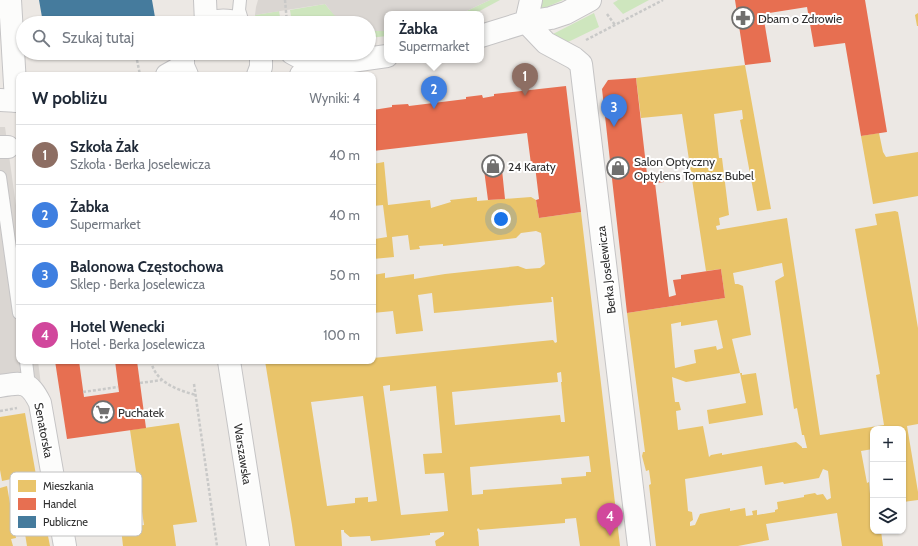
<!DOCTYPE html>
<html lang="pl">
<head>
<meta charset="utf-8">
<style>
	:root { --surface:#fff; --page:#f6f6f7; --text:#1f2937; --muted:#747a83; --line:#e0e1e3; --accent:#d93025 }
	body { margin:0; font-family:Cabin,sans-serif; background:var(--page); color:var(--text) }
	.controls { position:absolute; right:12px; bottom:12px; display:grid; overflow:hidden; border-radius:8px; box-shadow:0 1px 3px #0004 }
	.controls button { width:36px; height:36px; display:grid; place-items:center; padding:0; border:0; border-bottom:1px solid var(--line); background:var(--surface); color:var(--text); font:20px sans-serif }
	.you { position:absolute; left:501px; top:219px; width:14px; height:14px; margin:-10px; border:3px solid #fff; border-radius:50%; background:#1a73e8; box-shadow:0 0 0 6px #1a73e833 }
	.badge { display:grid; place-items:center; width:26px; height:26px; border-radius:50%; background:var(--accent); color:#fff; font-size:13px; font-weight:700 }
	.pin { position:absolute; translate:-50% -33px; filter:drop-shadow(0 1px 2px #0008) }
	.pin::after { content:''; position:absolute; top:21px; width:14px; height:12px; background:inherit; clip-path:polygon(0 0,100% 0,50% 100%) }
	.popup { position:absolute; left:384px; top:11px; width:100px; height:52px; box-sizing:border-box; display:grid; place-content:center; border-radius:8px; background:var(--surface); filter:drop-shadow(0 1px 3px #0005); font-size:13px; white-space:nowrap; color:var(--muted) }
	.popup b { font-size:15px; color:var(--text) }
	.popup::after { content:''; position:absolute; left:50%; top:100%; margin-left:-8px; border:8px solid transparent; border-top-color:var(--surface) }
	.list { margin:0; padding:0; list-style:none }
	h2 { display:flex; justify-content:space-between; align-items:center; height:52px; margin:0; padding:0 16px; font-size:17px }
	h2 small { font-size:13px; font-weight:400; color:var(--muted) }
	.list li { display:grid; grid-template-columns:26px 1fr auto; gap:12px; align-items:center; box-sizing:border-box; height:60px; padding:0 16px; border-top:1px solid var(--line) }
	.list b { display:block; font-size:15px; white-space:nowrap }
	.list p { margin:0; font-size:13px; white-space:nowrap; color:var(--muted) }
	.list em { font-size:13px; font-style:normal; color:var(--muted) }
	.icon { flex:none; width:22px; height:22px; fill:none; stroke:currentColor; stroke-width:2; stroke-linecap:round; stroke-linejoin:round }
	.map { position:relative; flex:none; width:918px; height:546px; overflow:hidden }
	.search { position:absolute; background:var(--surface); box-shadow:0 1px 3px #0004; left:16px; top:16px; width:360px; height:44px; display:flex; align-items:center; gap:10px; box-sizing:border-box; padding:0 14px; border-radius:22px; color:var(--muted); font-size:15px }
	.panel { position:absolute; background:var(--surface); box-shadow:0 1px 3px #0004; left:16px; top:72px; width:360px; height:292px; border-radius:8px }
	.map>svg:first-child { display:block }
	.grass { fill:#cee6be }
	.plaza { fill:#dad6d2 }
	.homes { fill:#e9c46a; fill-rule:evenodd }
	.shops { fill:#e76f51 }
	.public { fill:#457b9d }
	.lines { fill:none; stroke-linecap:round; stroke-linejoin:round }
	.lane-casing { stroke:#c5c4c5; stroke-width:14 }
	.street-casing { stroke:#c5c4c5; stroke-width:24 }
	.secondary-casing { stroke:#c5c4c5; stroke-width:24 }
	.path { stroke:#c9c9c8; stroke-width:2.5; stroke-dasharray:3 2; stroke-linecap:butt }
	.lane { stroke:#fcfcfb; stroke-width:12 }
	.street { stroke:#fcfcfb; stroke-width:22 }
	.secondary { stroke:#fcfcfb; stroke-width:22 }
	.labels { text-anchor:middle; dominant-baseline:central; stroke-width:4; stroke-linejoin:round; paint-order:stroke }
	.poi-label { font-size:12px; fill:#2e2e2e; stroke:#fff; text-anchor:start }
	.street-label { font-size:12px; fill:#2e2e2e; stroke:#fff }
	.key { fill:#fff; stroke:#c0c0c0; stroke-width:1 }
	.key-label { font-size:11px; fill:#2e2e2e }
</style>
</head>
<body>
<div class="map">
<svg width="918" height="546" viewBox="0 0 918 546">
	<rect width="100%" height="100%" fill="#ece8e4"/>
	<path class="grass" d="M490,0h10l-26,14h-14z
		M542,0h21l-23,10 -3,-3z
		M618,0h31l-26,14 -10,-11z
		M325,4l4,5 17,14h-54l-2,-13z
		M279,11l2,12h-23l-3,-8z
		M594,13l5,14 -35,17 -13,-9z
		M369,30l18,1v5l-18,2z
		M49,53h36l2,5 -37,-1z"/>
	<path class="plaza" d="M258,0h232l-30,14h-73v17h-11l-7,-1v-7h-23l-12,-8 -9,-11 -70,11 1,-8z
		M0,127h5l14,100v134h19l3,24 -6,-8 -8,-6 -27,4z"/>
	<path class="homes" d="M918,13v13h-1l-2,-11z
		M745,65l26,144 -14,2 -17,-91 3,-1 -1,-9 -28,4 5,44h3l7,57 -10,3 1,7 -4,1 1,4 70,-12 33,217 64,-10 -8,-50 4,-1 -25,-145 22,-4 -2,-11 20,-3 3,1 20,116v96l-11,2 11,66v8l-15,2v-73h-30v20l-12,2 6,32 2,-1 2,24h2v25h8l2,15h-41l-5,-33 -71,11 3,16 -31,6h-82l-7,-61 2,-1 -2,-14 -3,1 -4,-15 1,-4h2l-18,-139 98,-15 -4,-29 -15,2 -24,-157 -41,4 -5,-40zM782,263l2,13 -9,5 19,128 3,-1 5,27h2l3,13h-5v-1l-6,-5 -74,13v-2l-11,2 -2,2 -6,-31 -25,4 -2,-19 5,-1 -2,-8h-4l-3,-25 14,5 54,-9 -8,-34 19,-4 -8,-49 -5,-2h-3l-2,-11zM717,320l6,28 -6,2 -1,-4 -22,4 2,13 -21,5 -4,-44 10,-2v4zM762,466l3,19 18,-3 1,2 35,-6 4,-9 5,2 3,27 -4,2 -4,-6 -6,1 -2,-2 -11,2v2l-27,5 1,7 -3,1v2l-18,3v-5l-5,1 1,4 -7,1 -1,-8 -15,3v-3l-30,6 -5,11 -5,1v-4l3,-2 -1,-8 -4,-1 -3,-32z
		M879,133l4,19 3,5 32,-5v44l-45,8 -12,-68z
		M384,162l4,43 42,-5 1,8 20,-6 -1,-2 27,-3v4l54,-4 5,3 3,18 42,-6 39,334h-40l-4,-28 -11,1v4l-85,7 -2,-2 -1,2 1,2 1,14h-43l-1,-5 9,-6v-3l-14,1v2l-59,6 -1,-5 -20,1 -6,-5v-2h-3l1,16h-47l-3,-21 -27,-164h108v-3l111,-11 69,-7 2,3 2,-1 -4,-45h-2l1,5 -118,11 -2,-20 -14,2 5,36 -27,3 -3,-23 -20,2v-38l12,-2v5l29,-4v5l31,-5 73,-8 8,3 14,-1 5,-4 -4,-31 -5,-2 -15,2 -5,5 -73,8v-2l-24,2 1,3 -10,1 -2,-15 -16,2 2,20 -21,2v-33h1l1,13 12,-2 -4,-32 -10,1v-42zM561,372l1,10h-1l4,40h-4l-1,-7 -105,10 -3,-33 106,-10 -1,-9zM390,385v6l46,-5 6,67 -19,1 2,20 19,-1 4,38 -47,4 -18,-129zM363,396l14,105 -9,1v-5l-13,1v5l-28,3 -16,-104zM589,456l2,16h-5v4l-25,2 1,6 -79,6v4l-11,1 -2,-28z
		M740,373h2v2l14,-2 7,42 -54,9 -2,-14 39,-7z
		M25,413l11,62 14,71h-23l-11,-68 -14,3 -2,-11v-53z
		M179,423l18,99 -24,3 3,21h-53l-2,-18 23,-3 -14,-95z
		M7,486l9,52 -5,1 2,7h-13v-58z"/>
	<path class="shops" d="M735,0h130l22,132 -26,4 -16,-93 -31,4 -7,-40 -44,7 8,48 -26,3z
		M636,78l11,96 17,-2v10l-9,1 14,114 7,-2 -3,-15 8,-1v-4l40,-6 4,29 -98,15 -25,-224 6,-9z
		M566,86l15,126 -42,6 -3,-18 3,-1 -4,-33 -4,-2 -4,-31 -154,18v-41l19,-3v-2l16,-1 1,2 57,-7v-2l16,-2 1,3 11,-2v-2z
		M501,160l4,39 -17,1 -5,-38z
		M55,361h24l5,36 35,-5 -4,-31h22l9,67 -79,11z"/>
	<path class="public" d="M39,0h113l4,23h-113z
		M85,53h21l1,1 -20,4z"/>
	<g class="lines">
		<g class="lane-casing">
			<path id="lane" d="M240,0l-1,10 4,13
				M0,177l19,136
				M26,361l3,25"/>
		</g>
		<g class="street-casing">
			<path id="street" d="M10,0l6,101
				M526,22l20,21 28,15 7,6 58,482
				M526,22l25,-4 15,-5 24,-13
				M0,147h8
				M0,386c23,-4 29,-5 40,17l25,143"/>
		</g>
		<g class="secondary-casing">
			<path id="secondary" d="M205,0l1,23
				M206,23c11,-3 21,-4 32,0
				M481,36l45,-14 5,-22
				M183,53v13l4,9
				M292,53l24,13
				M167,75l16,-9
				M258,75l3,-8v-14
				M301,75l15,-9 71,-10
				M0,100l19,1
				M229,361l29,185"/>
		</g>
		<path class="path" d="M285,0l2,23
			M607,14l8,11
			M586,40l77,-40
			M137,60l3,15
			M151,361c4,21 26,29 45,34
			M140,383l22,-3
			M194,384l23,162
			M83,392l35,-5
			M0,411l17,-3"/>
		<use href="#lane" class="lane"/>
		<use href="#street" class="street"/>
		<use href="#secondary" class="secondary"/>
	</g>
	<defs>
		<g id="pharmacy-ring" transform="scale(1.15)"><circle r="9.5" fill="#fff" stroke="#706f6e" stroke-width="1.5"/><path d="M-2-6h4v4h4v4h-4v4h-4v-4h-4v-4h4Z" fill="#706f6e"/></g>
		<g id="shop-ring" transform="scale(1.15)"><circle r="9.5" fill="#fff" stroke="#706f6e" stroke-width="1.5"/><path d="M-5-2.5h2.3a2.7 3.5 0 0 1 5.4 0H5L5.5 6h-11ZM-1.5-2.5h3a1.5 2.3 0 0 0-3 0Z" fill="#706f6e"/></g>
		<g id="supermarket-ring" transform="scale(1.15)"><circle r="9.5" fill="#fff" stroke="#706f6e" stroke-width="1.5"/><path d="M-6-5.5h2.5l.6 2H6L4.5 2H-2.5L-4.4-4H-6ZM-1.5 3.2a1.3 1.3 0 1 0 .1 0ZM3 3.2a1.3 1.3 0 1 0 .1 0Z" fill="#706f6e"/></g>
	</defs>
	<g fill-rule="evenodd">
		<use href="#pharmacy-ring" x="743" y="18"/>
		<use href="#shop-ring" x="493" y="166"/>
		<use href="#shop-ring" x="618" y="168"/>
		<use href="#supermarket-ring" x="103" y="412"/>
	</g>
	<g class="labels">
		<g class="poi-label">
			<text x="758" y="18">Dbam o Zdrowie</text>
			<text x="634" y="161">Salon Optyczny<tspan x="634" dy="14">Optylens Tomasz Bubel</tspan></text>
			<text x="508" y="166">24 Karaty</text>
			<text x="118" y="412">Puchatek</text>
		</g>
		<g class="street-label">
			<text transform="translate(606 270) rotate(-97)">Berka Joselewicza</text>
			<text transform="translate(44 430) rotate(79)">Senatorska</text>
			<text transform="translate(243 454) rotate(81)">Warszawska</text>
		</g>
	</g>
	<rect x="10" y="472" width="132" height="64" rx="6" class="key"/>
	<rect x="18" y="480" width="18" height="12" fill="#e9c46a"/>
	<rect x="18" y="498" width="18" height="12" fill="#e76f51"/>
	<rect x="18" y="516" width="18" height="12" fill="#457b9d"/>
	<g class="key-label">
		<text x="43" y="490">Mieszkania</text>
		<text x="43" y="508">Handel</text>
		<text x="43" y="526">Publiczne</text>
	</g>
</svg>
<div class="controls">
<button>+</button>
<button>−</button>
<button><svg class="icon" aria-label="layers" viewBox="0 0 24 24"><path d="M12 4l9 5-9 5-9-5zM3 14l9 5 9-5"/></svg></button>
</div>
<div class="you"></div>
<div class="pin badge" style="left:525px;top:96px;background:#8d6e63">1</div>
<div class="pin badge" style="left:434px;top:109px;background:#3f7fe0">2</div>
<div class="popup"><b>Żabka</b>Supermarket</div>
<div class="pin badge" style="left:614px;top:127px;background:#3f7fe0">3</div>
<div class="pin badge" style="left:610px;top:536px;background:#d1479c">4</div>
<div class="search"><svg class="icon" aria-label="search" viewBox="0 0 24 24"><circle cx="10" cy="10" r="6"/><path d="M15 15l6 6"/></svg>Szukaj tutaj</div>
<section class="panel">
<h2>W pobliżu<small>Wyniki: 4</small></h2>
<ul class="list">
<li><span class="badge" style="background:#8d6e63">1</span><div><b>Szkoła Żak</b><p>Szkoła · Berka Joselewicza</p></div><em>40 m</em></li>
<li><span class="badge" style="background:#3f7fe0">2</span><div><b>Żabka</b><p>Supermarket</p></div><em>40 m</em></li>
<li><span class="badge" style="background:#3f7fe0">3</span><div><b>Balonowa Częstochowa</b><p>Sklep · Berka Joselewicza</p></div><em>50 m</em></li>
<li><span class="badge" style="background:#d1479c">4</span><div><b>Hotel Wenecki</b><p>Hotel · Berka Joselewicza</p></div><em>100 m</em></li>
</ul>
</section>
</div>
</body>
</html>
